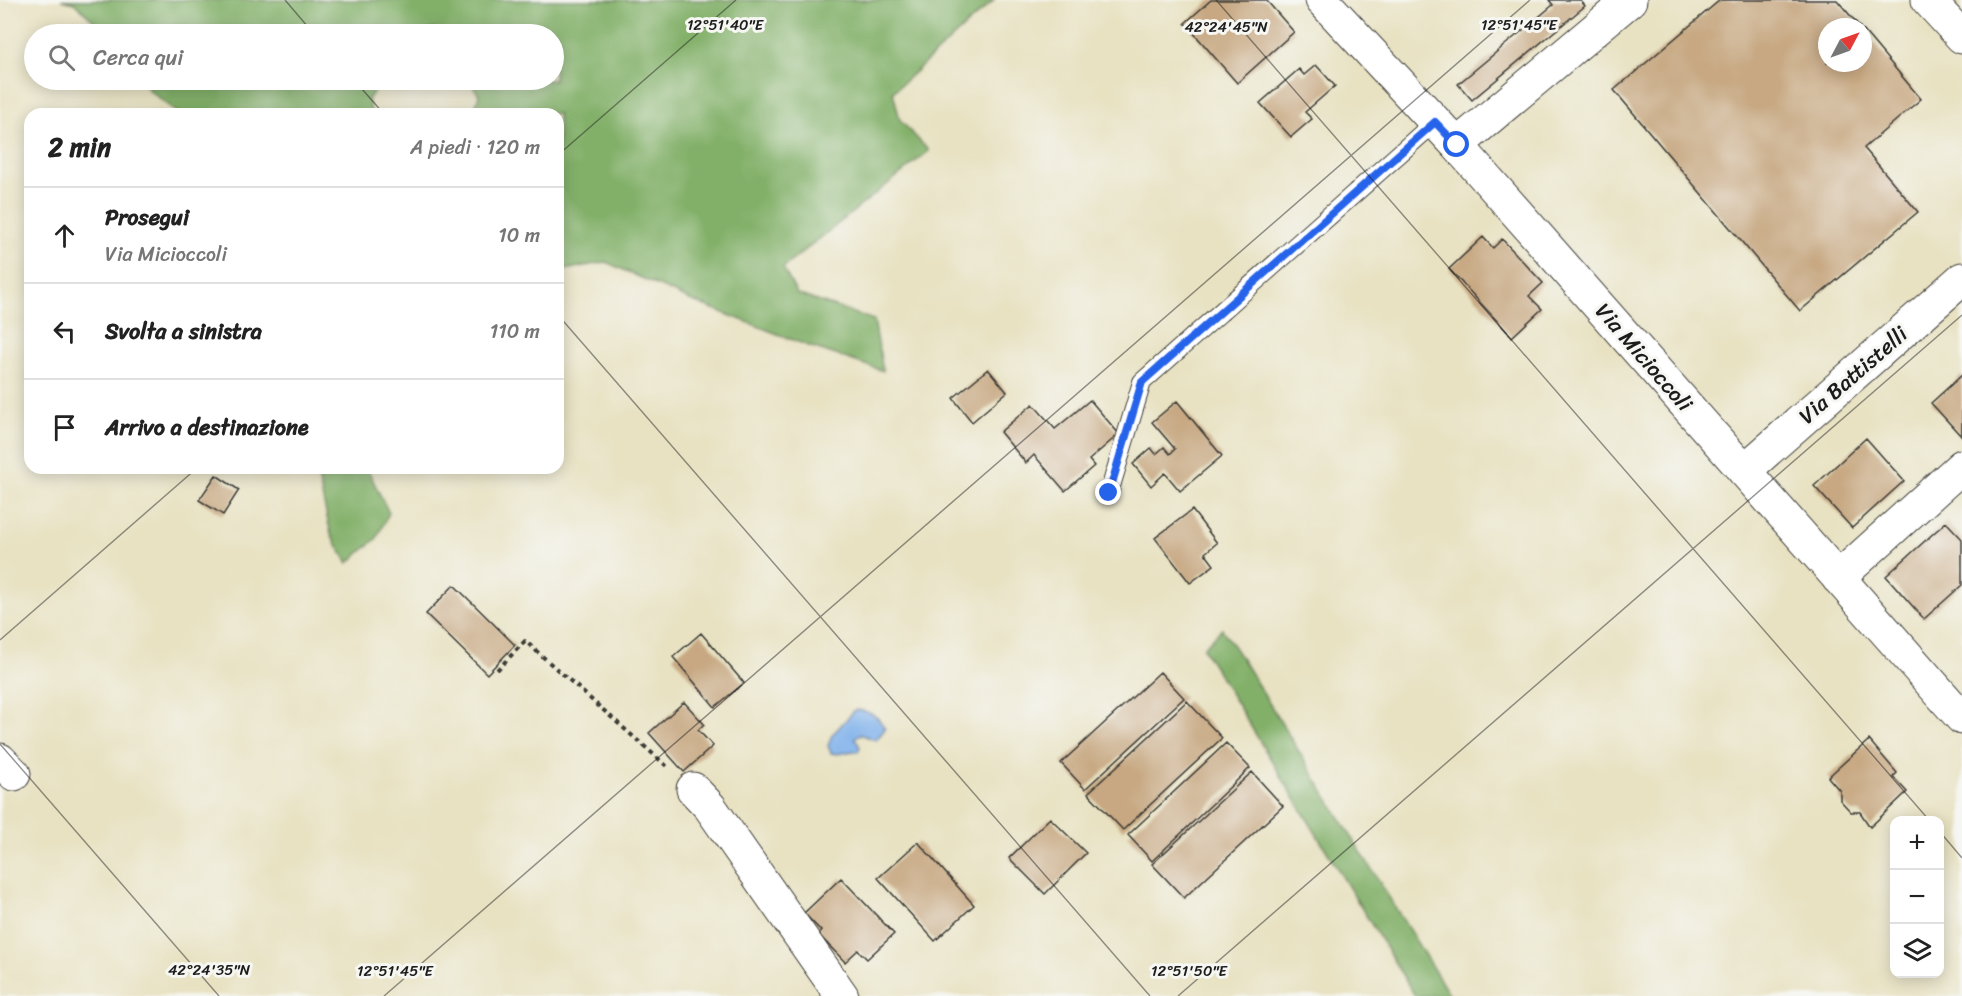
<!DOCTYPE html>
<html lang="it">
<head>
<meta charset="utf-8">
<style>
	:root { --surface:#fff; --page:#f2f2f2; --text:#222; --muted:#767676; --line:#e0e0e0 }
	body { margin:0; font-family:Sriracha,sans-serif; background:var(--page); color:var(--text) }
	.controls { position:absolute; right:18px; bottom:18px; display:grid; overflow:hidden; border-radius:12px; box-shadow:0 3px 15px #0003 }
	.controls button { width:54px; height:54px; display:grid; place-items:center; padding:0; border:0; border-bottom:2px solid var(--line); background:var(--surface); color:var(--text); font:30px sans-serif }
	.compass { position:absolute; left:1818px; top:18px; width:54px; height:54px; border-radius:50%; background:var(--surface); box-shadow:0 3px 15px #0003; rotate:49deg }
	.stop { position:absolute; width:18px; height:18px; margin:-14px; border:4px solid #2563eb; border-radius:50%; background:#fff }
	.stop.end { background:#2563eb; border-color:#fff; box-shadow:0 2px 6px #0008 }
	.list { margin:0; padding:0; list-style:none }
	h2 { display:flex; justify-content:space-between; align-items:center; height:78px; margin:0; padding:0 24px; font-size:26px }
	h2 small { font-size:20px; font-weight:400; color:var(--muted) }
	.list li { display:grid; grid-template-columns:39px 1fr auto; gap:18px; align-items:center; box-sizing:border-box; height:96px; padding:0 24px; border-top:2px solid var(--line) }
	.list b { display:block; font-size:22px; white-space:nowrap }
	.list p { margin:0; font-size:20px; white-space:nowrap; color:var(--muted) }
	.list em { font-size:20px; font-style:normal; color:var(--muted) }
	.icon { flex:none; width:33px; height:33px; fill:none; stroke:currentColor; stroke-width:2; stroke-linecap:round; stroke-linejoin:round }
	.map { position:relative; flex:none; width:1962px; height:996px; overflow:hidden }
	.search { position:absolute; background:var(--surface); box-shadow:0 3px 15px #0003; left:24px; top:24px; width:540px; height:66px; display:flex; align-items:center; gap:15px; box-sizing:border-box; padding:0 21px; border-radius:33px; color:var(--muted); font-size:22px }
	.panel { position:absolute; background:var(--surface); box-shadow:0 3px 15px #0003; left:24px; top:108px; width:540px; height:366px; border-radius:18px }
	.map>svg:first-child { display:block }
	.forest { fill:#82b069; stroke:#4f6642; stroke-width:1.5 }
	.water { fill:#7fb1eb; stroke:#4e6684; stroke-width:1.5 }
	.building { fill:#c7a882 }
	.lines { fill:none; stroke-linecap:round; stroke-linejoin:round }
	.service-casing { stroke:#3b3a35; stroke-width:20 }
	.minor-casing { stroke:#3b3a35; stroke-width:35 }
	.path { stroke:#3b3a35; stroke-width:4; stroke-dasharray:4.5 4.5; stroke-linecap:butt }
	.service { stroke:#fff; stroke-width:18 }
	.minor { stroke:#fff; stroke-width:33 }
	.route { stroke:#2563eb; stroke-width:8 }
	.ticks { fill:none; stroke:#1c1c1c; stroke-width:1.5; stroke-opacity:0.45 }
	.labels { text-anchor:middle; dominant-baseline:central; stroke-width:6; stroke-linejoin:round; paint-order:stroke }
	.street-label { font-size:22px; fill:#1c1c1c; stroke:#f6f6f2 }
	.ticks-label { font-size:15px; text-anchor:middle; fill:#1c1c1c; stroke:#f6f6f2; stroke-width:6; stroke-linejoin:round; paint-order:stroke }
</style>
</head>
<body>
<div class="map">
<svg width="1962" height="996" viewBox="0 0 1962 996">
	<rect width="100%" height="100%" fill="#f6f6f2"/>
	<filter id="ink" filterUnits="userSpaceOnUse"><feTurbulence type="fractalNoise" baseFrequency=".0167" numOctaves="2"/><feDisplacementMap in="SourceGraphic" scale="12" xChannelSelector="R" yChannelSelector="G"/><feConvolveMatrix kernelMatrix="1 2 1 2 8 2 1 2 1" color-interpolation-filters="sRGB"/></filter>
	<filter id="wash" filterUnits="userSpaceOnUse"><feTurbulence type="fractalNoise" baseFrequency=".008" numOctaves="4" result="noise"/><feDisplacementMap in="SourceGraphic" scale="24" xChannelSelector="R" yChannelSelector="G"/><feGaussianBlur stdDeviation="1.35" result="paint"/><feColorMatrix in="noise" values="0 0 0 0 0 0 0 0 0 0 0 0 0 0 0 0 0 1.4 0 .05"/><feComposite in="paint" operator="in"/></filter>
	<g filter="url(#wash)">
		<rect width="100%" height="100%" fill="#e8e2c2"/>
		<path class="forest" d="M61,0h933l-101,92 7,28 29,31 -146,117 14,26 77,26 9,51 -77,-26 -116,-45 -84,-38 -48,9v-157h-85l6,-19 -10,-15h85v-46h-116l-4,-5 -30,5h-296l-34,-31z
			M142,80h239l-13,20 4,14h-193l-29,-23z
			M316,468h51l22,45 -13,26 -28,24 -17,-28z
			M1222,629l18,27 210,340h-35l-212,-348z"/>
		<path class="water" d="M855,710c15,1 23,5 30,19l-9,11 -16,-6 -5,4 5,9 -2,5c-9,-3 -16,4 -27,1l-3,-7 4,-11z"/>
		<g id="blocks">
			<path class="building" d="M1211,0h55l28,32 -57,51 -52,-60z
				M1549,0h31l5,6 -113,94 -14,-16 95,-79z
				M1720,0h117l23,27h-33v36h36v-33l58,69 -57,49 54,64 -118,99 -186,-221z
				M1316,65l19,21 -30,26 7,7 -21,18 -31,-34 39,-34 5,6z
				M1483,237l10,11 9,-9 41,44 -14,13 13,13 -30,28 -63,-68z
				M988,369l19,23 -35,30 -19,-24z
				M1962,375v62l-31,-34z
				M1090,400l29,34 -30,26 5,6 -29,25 -31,-36 -8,8 -26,-31 33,-28 22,25z
				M1177,401l45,55 -42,35 -15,-18 -14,13 -18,-22 18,-16 5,6 8,-7 6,7 5,-5 -23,-27z
				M1866,438l38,43 -52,47 -38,-42z
				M216,475l23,15 -16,25 -24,-15z
				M1192,510l25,33 -12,10 9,12 -24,18 -35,-45z
				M1946,522l16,17v46l-38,34 -38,-43z
				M454,585l61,60 -28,29 -61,-60z
				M701,633l43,50 -29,24 -42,-50z
				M1160,672l24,26 -99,91 -24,-26z
				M1187,701l35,37 -99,92 -35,-37z
				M684,702l20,22 -6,6 15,16 -29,26 -35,-39z
				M1869,740l28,33 -4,4 14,15 -37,35 -10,-15h-9l-11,-12v-9l-12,-14z
				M1226,743l24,25 -98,93 -24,-26z
				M1252,772l31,34 -99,92 -32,-34z
				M1050,818l36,35 -41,41 -36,-36z
				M918,842l56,63 -39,36 -57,-63z
				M841,878l53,56 -27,25 -9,-9 -13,12 -27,-28 3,-3 -17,-18z"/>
		</g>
	</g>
	<g filter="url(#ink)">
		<use href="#blocks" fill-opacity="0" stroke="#3b3a35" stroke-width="1.5"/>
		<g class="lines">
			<g class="service-casing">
				<path id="service" d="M1109,493l33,-111 293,-260"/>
			</g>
			<g class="minor-casing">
				<path id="minor" d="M1322,0l135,145 505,573
					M1928,0l34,37
					M1457,145l173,-145
					M1744,471l218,-192
					M1838,578l124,-112
					M0,760l14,14
					M693,789l17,18 132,189"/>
			</g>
			<path class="path" d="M497,670l28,-29 145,128"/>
			<use href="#service" class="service"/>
			<use href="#minor" class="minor"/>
		</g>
	</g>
	<g class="lines" filter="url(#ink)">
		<path class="route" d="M1109,493l33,-111 293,-260 22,23"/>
	</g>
	<path class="ticks" d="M285,0l29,34M1216,0l713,820M354,80l30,34M558,155l178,-155M558,315l592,681M0,640l197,-172M0,744l219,252M1940,832l22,26M384,996l1146,-996M1178,996l784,-681"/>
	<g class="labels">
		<g class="street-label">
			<text transform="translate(1644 357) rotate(49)">Via Micioccoli</text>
			<text transform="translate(1853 375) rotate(-41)">Via Battistelli</text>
		</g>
	</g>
	<g class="ticks-label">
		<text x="725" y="30">12°51'40"E</text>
		<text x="1519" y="30">12°51'45"E</text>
		<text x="1226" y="32">42°24'45"N</text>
		<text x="209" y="975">42°24'35"N</text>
		<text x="395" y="976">12°51'45"E</text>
		<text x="1189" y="976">12°51'50"E</text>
	</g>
</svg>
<div class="controls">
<button>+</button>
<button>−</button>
<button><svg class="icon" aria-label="layers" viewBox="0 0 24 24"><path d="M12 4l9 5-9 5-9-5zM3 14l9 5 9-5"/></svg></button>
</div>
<svg class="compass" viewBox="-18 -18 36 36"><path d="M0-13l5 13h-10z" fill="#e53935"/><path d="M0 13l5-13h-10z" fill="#767676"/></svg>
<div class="stop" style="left:1457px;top:145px"></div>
<div class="stop end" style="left:1109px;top:493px"></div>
<div class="search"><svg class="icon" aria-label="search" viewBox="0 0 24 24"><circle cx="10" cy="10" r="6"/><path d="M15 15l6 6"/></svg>Cerca qui</div>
<section class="panel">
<h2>2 min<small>A piedi · 120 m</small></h2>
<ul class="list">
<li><svg class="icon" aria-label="ahead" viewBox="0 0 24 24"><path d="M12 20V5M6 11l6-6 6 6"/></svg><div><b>Prosegui</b><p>Via Micioccoli</p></div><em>10 m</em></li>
<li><svg class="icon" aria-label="left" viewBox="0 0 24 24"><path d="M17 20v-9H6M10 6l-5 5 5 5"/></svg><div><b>Svolta a sinistra</b></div><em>110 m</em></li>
<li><svg class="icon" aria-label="arrive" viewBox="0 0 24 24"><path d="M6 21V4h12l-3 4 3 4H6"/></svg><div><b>Arrivo a destinazione</b></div></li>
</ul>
</section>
</div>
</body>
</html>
